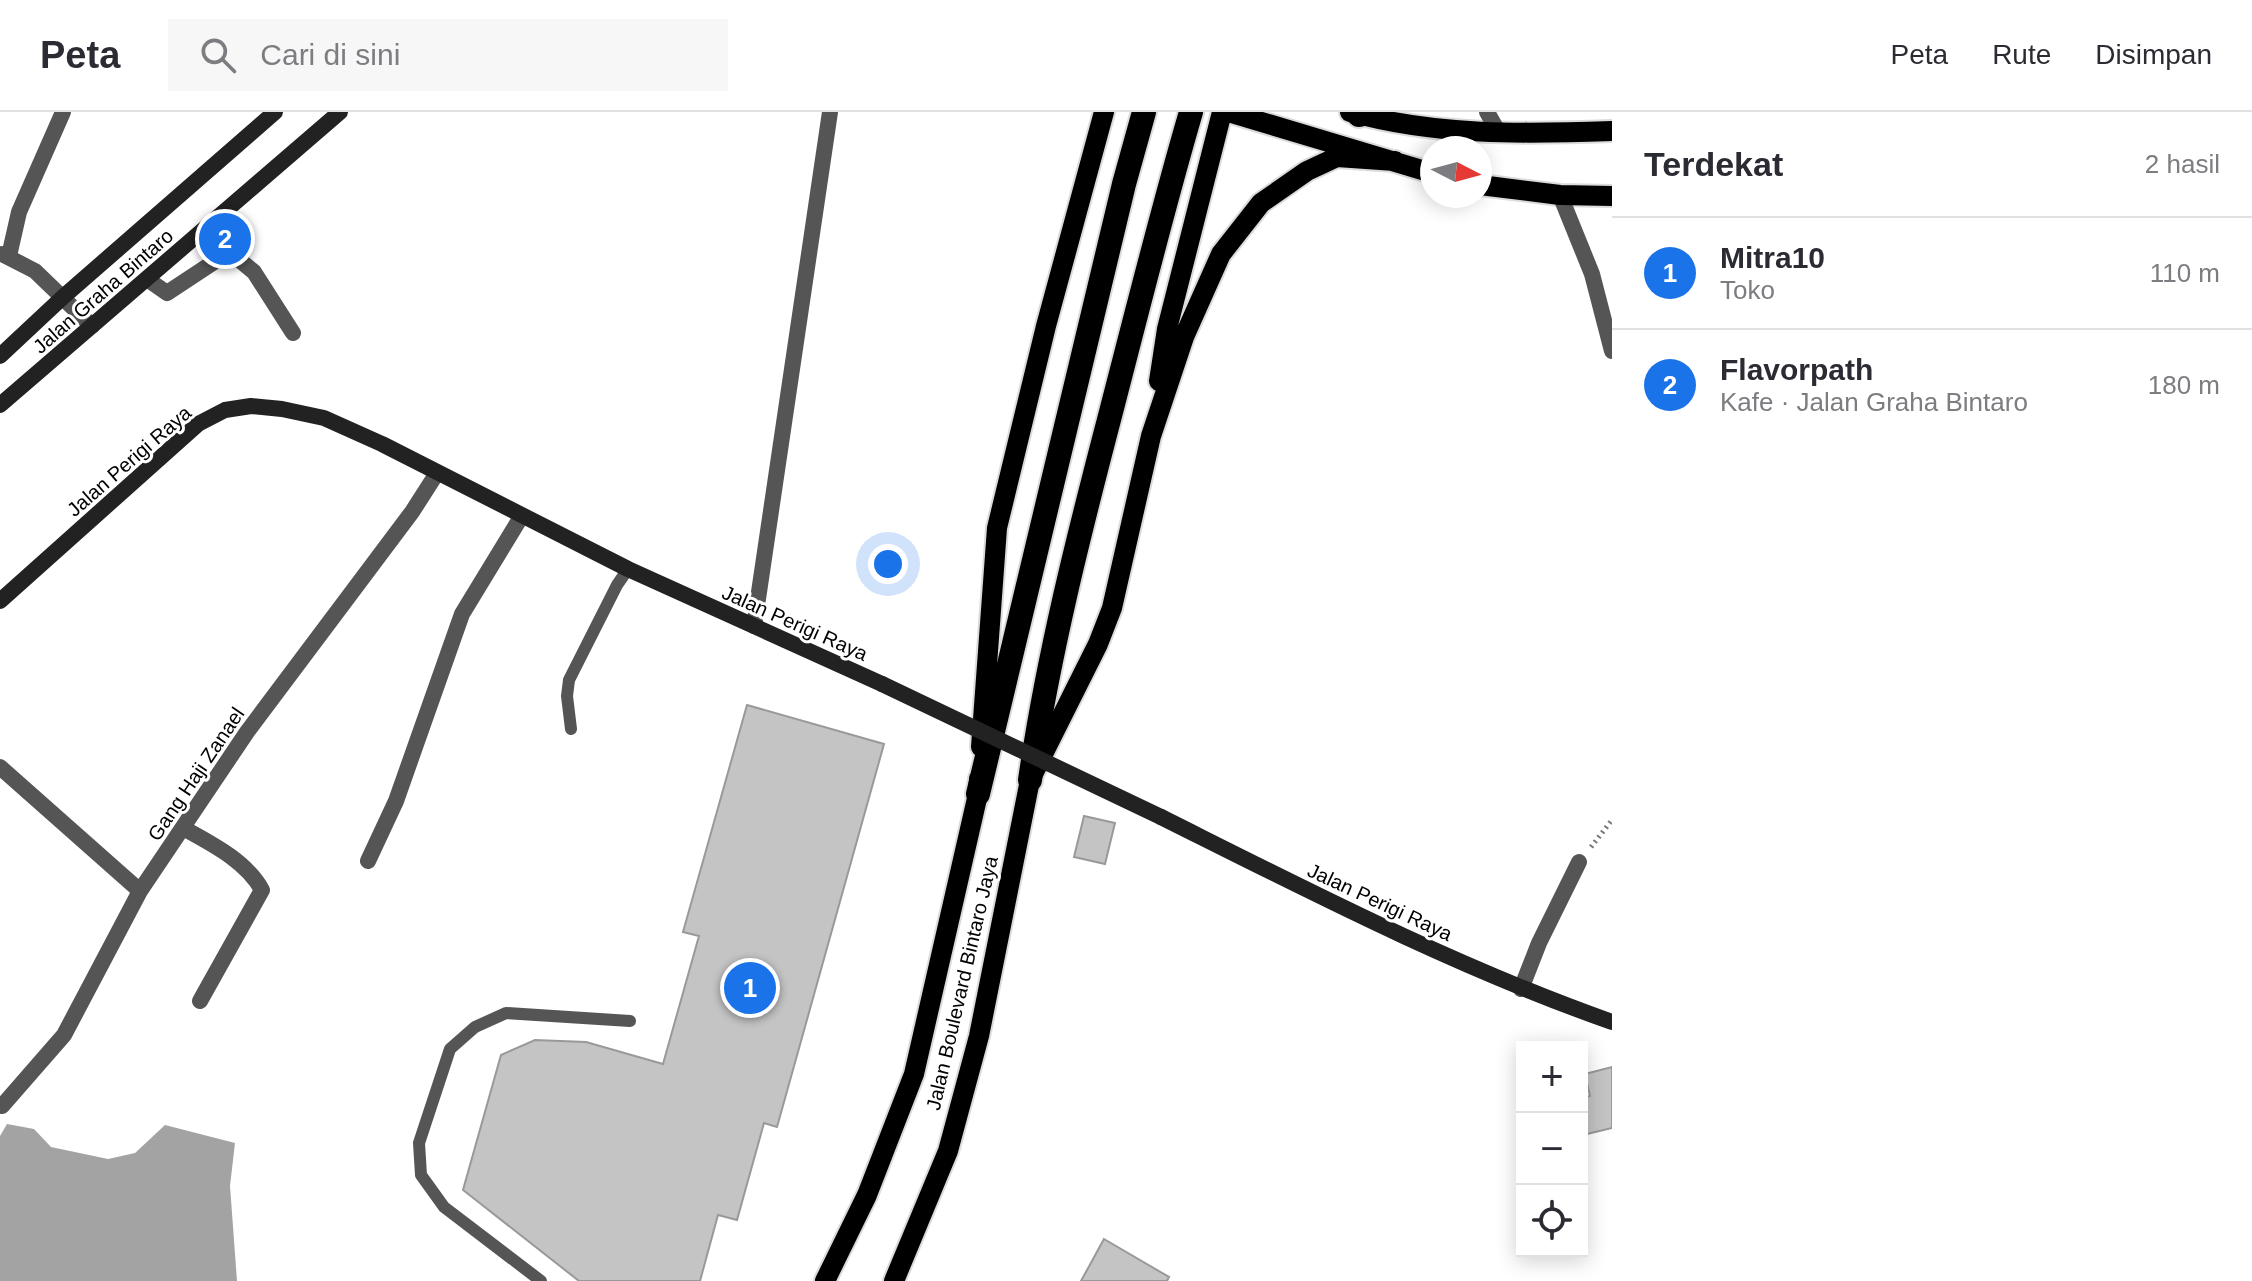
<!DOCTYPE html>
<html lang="id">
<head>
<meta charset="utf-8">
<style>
	:root { --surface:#fff; --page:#f7f7f7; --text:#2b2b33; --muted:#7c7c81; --line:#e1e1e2; --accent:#1a73e8 }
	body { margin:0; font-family:Arial,sans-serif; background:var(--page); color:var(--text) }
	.controls { position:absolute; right:24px; bottom:24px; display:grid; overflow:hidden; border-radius:0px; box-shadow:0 4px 20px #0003 }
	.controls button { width:72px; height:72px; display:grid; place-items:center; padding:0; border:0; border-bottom:2px solid var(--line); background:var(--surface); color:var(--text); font:40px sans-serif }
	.compass { position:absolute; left:1420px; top:24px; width:72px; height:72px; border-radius:50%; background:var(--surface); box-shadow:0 4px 20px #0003; rotate:96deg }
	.you { position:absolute; left:888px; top:452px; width:28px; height:28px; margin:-20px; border:6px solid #fff; border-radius:50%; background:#1a73e8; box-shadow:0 0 0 12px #1a73e833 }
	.badge { display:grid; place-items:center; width:52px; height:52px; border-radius:50%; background:var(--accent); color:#fff; font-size:26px; font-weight:700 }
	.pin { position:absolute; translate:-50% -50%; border:4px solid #fff; box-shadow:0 2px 8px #0006 }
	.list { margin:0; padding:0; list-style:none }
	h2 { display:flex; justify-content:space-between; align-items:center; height:104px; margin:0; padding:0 32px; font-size:34px }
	h2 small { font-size:26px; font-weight:400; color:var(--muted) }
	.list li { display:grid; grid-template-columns:52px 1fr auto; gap:24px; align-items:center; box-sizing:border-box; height:112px; padding:0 32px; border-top:2px solid var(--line) }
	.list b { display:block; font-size:30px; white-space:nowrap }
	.list p { margin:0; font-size:26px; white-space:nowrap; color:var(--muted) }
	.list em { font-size:26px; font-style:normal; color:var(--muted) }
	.icon { flex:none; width:44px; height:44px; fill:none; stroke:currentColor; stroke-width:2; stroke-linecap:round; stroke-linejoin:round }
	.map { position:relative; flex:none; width:1612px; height:1169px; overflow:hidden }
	header { display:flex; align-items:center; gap:48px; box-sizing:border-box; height:112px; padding:0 40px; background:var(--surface); border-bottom:2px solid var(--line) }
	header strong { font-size:38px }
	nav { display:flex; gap:44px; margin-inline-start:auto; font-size:28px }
	.search { width:560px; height:72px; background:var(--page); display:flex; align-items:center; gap:20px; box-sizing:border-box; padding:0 28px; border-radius:0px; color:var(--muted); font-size:30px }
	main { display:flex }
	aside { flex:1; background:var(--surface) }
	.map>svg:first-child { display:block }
	.water { fill:#a3a3a3 }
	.building { fill:#c4c4c4; stroke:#999; stroke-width:2 }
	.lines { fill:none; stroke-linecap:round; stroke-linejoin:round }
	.primary-casing { stroke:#dbdbdb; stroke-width:24 }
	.highway-casing { stroke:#dbdbdb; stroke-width:28 }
	.path { stroke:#777; stroke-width:5; stroke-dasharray:2 4; stroke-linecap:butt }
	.lane { stroke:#555; stroke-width:12 }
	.street { stroke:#555; stroke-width:16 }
	.secondary { stroke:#222; stroke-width:16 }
	.primary { stroke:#000; stroke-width:20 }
	.highway { stroke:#000; stroke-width:24 }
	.secondary-bridge { stroke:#222; stroke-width:16 }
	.labels { text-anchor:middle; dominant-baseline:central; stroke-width:6; stroke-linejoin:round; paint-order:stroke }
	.street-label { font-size:20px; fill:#000; stroke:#fff }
</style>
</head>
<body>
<header>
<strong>Peta</strong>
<div class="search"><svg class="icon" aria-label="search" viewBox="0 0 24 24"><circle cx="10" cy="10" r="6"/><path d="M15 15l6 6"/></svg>Cari di sini</div>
<nav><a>Peta</a><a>Rute</a><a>Disimpan</a></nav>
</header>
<main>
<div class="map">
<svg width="1612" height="1169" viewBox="0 0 1612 1169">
	<rect width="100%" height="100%" fill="#fff"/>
	<path class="water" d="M7,1012l27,5 17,18 57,12 27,-6 30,-28 70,18 -5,43 7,95h-237v-145z"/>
	<path class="building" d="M747,593l137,39 -107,383 -13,-4 -27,97 -19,-5 -18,66h-121l-116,-91 38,-135 34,-15 51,2 77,22 36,-128 -16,-4z
		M1084,704l31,7 -10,41 -31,-7z
		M1612,955v61l-25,6 -5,-24v-12l8,-2 -5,-22z
		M1104,1127l65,38 -2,4h-86z"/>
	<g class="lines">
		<g class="primary-casing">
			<path id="primary" d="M1228,0l204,61
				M1350,0c85,24 175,22 262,19
				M1480,73l80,10 52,1
				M1159,269l8,-52 55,-217
				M981,635l16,-219 49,-202 58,-214
				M825,1169l42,-86 47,-121 64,-280 1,-15
				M894,1169l54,-130 31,-115 51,-256 68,-136 14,-36 39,-172 33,-99 37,-83 40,-51 46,-32 30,-14 58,4"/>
		</g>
		<g class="highway-casing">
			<path id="highway" d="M1356,0l3,3
				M1030,668c18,-124 49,-246 81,-368 26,-100 51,-201 80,-300
				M978,682l146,-610 20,-72"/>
		</g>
		<path class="path" d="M1591,735l21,-27"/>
		<path class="lane" d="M571,617l-4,-33 2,-16 48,-95 11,-16
			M541,1169l-97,-74 -23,-32 -2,-32 31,-94 25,-22 31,-14 124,8"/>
		<path class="street" d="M1487,0l12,21
			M1560,83l32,79 20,77
			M2,142l33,17 57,55
			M9,144l10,-44 44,-100
			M147,167l20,14 53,-35 16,-1 18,15 39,61
			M754,514l76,-514
			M0,655l140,124
			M183,716c29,16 63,33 79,62l-62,111
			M368,749l28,-60 66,-187 59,-97
			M1521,877l18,-46 40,-81
			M2,994l62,-71 76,-144 107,-159 165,-220 25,-39"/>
		<path class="secondary" d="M0,244l63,-59 212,-185
			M0,293l340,-293
			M0,489l198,-177 27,-14 26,-4 31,3 42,9 58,26 246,125 254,115
			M1161,705c148,74 295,150 451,205"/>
		<use href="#primary" class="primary"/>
		<use href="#highway" class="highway"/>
		<path class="secondary-bridge" d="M882,572l279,133"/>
	</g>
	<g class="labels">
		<g class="street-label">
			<text transform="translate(103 179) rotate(-41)">Jalan Graha Bintaro</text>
			<text transform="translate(129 349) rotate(-41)">Jalan Perigi Raya</text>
			<text transform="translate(795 511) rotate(24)">Jalan Perigi Raya</text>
			<text transform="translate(196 662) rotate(-56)">Gang Haji Zanael</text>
			<text transform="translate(1380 790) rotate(25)">Jalan Perigi Raya</text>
			<text transform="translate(962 871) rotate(-77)">Jalan Boulevard Bintaro Jaya</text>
		</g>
	</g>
</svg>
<div class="controls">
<button>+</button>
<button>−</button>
<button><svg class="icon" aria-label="locate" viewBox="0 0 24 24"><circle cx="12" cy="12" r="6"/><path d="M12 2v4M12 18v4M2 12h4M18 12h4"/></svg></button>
</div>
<svg class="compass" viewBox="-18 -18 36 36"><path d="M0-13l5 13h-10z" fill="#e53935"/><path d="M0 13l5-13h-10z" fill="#7c7c81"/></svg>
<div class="you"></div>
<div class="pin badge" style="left:750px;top:876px">1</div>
<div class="pin badge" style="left:225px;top:127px">2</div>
</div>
<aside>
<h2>Terdekat<small>2 hasil</small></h2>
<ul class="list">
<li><span class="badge">1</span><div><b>Mitra10</b><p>Toko</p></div><em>110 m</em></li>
<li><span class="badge">2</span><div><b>Flavorpath</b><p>Kafe · Jalan Graha Bintaro</p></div><em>180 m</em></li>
</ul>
</aside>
</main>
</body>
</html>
